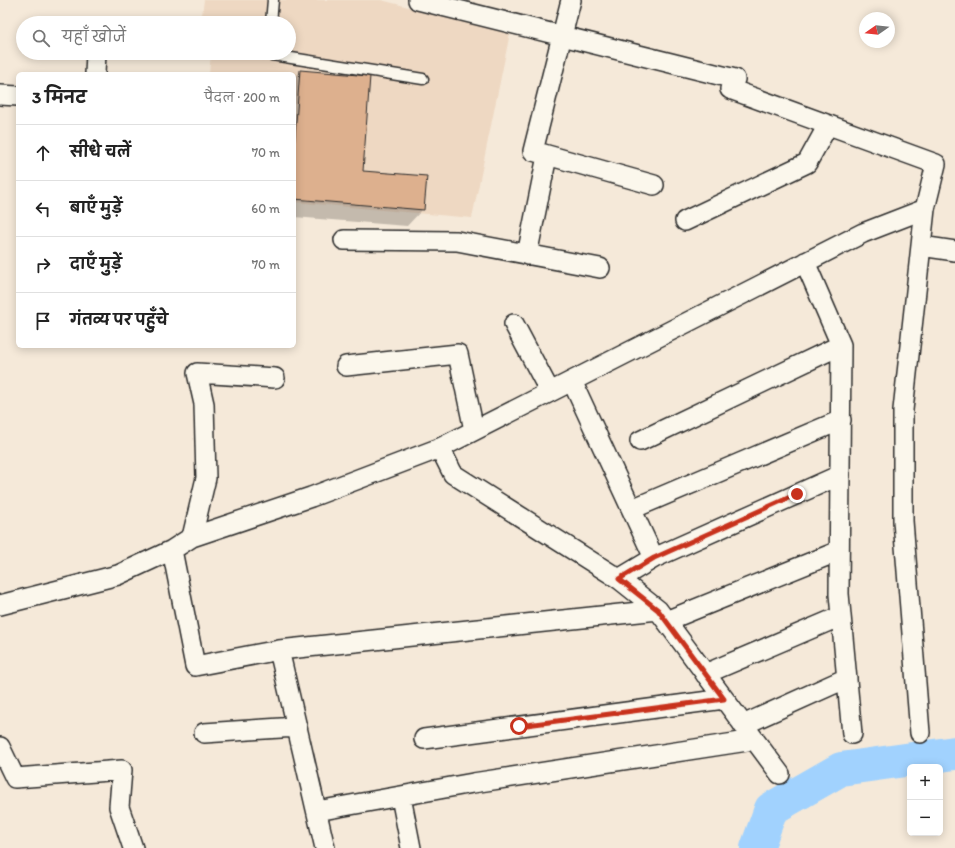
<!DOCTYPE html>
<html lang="hi">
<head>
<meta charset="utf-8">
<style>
	:root { --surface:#fff; --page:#f6f6f6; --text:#222; --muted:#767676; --line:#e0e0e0 }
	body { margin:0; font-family:Itim,"Playpen Sans Deva",sans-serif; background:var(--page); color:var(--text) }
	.controls { position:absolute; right:12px; bottom:12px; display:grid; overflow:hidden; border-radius:6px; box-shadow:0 2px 10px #0003 }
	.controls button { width:36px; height:36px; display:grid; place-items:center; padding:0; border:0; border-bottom:1px solid var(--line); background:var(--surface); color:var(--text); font:20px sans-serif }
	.compass { position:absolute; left:859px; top:12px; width:36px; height:36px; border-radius:50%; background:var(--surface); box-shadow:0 2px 10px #0003; rotate:256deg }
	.stop { position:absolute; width:12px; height:12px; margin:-9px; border:3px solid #c8321e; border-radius:50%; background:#fff }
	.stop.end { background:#c8321e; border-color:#fff; box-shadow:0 1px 4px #0008 }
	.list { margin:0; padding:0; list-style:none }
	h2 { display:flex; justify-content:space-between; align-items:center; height:52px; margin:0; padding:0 16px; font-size:17px }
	h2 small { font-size:13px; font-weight:400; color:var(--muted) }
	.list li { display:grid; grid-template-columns:26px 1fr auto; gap:12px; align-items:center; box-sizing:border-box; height:56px; padding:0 16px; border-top:1px solid var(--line) }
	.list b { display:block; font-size:15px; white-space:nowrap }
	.list em { font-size:13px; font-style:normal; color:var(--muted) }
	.icon { flex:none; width:22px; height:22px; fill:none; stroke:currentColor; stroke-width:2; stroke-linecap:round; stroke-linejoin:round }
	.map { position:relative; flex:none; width:955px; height:848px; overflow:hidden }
	.search { position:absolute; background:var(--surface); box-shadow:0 2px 10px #0003; left:16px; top:16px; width:280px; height:44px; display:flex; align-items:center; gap:10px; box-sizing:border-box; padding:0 14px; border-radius:22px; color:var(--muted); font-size:15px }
	.panel { position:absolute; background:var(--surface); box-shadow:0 2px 10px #0003; left:16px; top:72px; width:280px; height:276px; border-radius:6px }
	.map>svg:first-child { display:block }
	.built { fill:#eed8c2 }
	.shadow { fill:#0003 }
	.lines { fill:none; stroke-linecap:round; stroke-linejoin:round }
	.river { stroke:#a1d2fe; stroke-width:34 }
	.building { fill:#ddb08e; stroke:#2b2b2b }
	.lane-casing { stroke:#2b2b2b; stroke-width:13 }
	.street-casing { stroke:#2b2b2b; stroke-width:22 }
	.lane { stroke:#fbf7ec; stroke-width:10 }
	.street { stroke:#fbf7ec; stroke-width:19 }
	.route { stroke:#c8321e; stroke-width:5 }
</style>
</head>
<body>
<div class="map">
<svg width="955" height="848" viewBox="0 0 955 848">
	<rect width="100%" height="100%" fill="#f5e9d9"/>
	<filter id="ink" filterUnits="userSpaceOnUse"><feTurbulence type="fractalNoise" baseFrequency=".025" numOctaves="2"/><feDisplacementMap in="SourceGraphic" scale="8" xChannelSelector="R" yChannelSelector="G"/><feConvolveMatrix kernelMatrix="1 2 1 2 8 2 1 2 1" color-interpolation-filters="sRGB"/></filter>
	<g filter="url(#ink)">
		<path class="built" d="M204,0h177l129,33 -38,185 -178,-16v-128h-85l2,-21h78v-30h-88z"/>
		<path class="shadow" d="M301,71l61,100 61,38 -16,17 -113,-9v-139z"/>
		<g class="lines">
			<path class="river" d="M757,848l14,-39 70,-40 114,-16"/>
		</g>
		<path class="building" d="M300,70l70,6 -7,95 64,5 -3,34 -130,-11v-50z"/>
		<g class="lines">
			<g class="lane-casing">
				<path id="lane" d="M271,23l2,-23
					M260,53l163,26"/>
			</g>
			<g class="street-casing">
				<path id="street" d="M418,0l317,79 -5,10 206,75 -11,45 -22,201v111l17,212
					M571,0l-38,151 121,34
					M95,74l1,-21
					M0,95l18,1
					M685,221l122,-58 21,-38
					M344,240l113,1 143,27
					M921,246l34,5
					M527,255l20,-99
					M805,262l36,83 -2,249 13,140
					M514,324l36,68
					M346,366l112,-12 16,76
					M572,381l82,177
					M640,441l201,-96
					M440,448l13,26 166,105 39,31 122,164
					M632,509l209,-89
					M192,537l14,-59 -2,-74 -7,-31 78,5
					M172,550l23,116 84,-16 379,-40
					M619,579l35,-21 186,-83
					M0,605l118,-30 54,-25 20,-13 119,-40 129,-49 423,-215 62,-24
					M666,621l173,-70
					M279,650l46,198
					M705,674l136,-58
					M743,725l104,-47
					M204,733l93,-6
					M424,739l300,-40
					M0,747l15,31 107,-8 -3,37 14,41
					M401,797l10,51
					M317,811l156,-28 281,-43"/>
			</g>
			<use href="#lane" class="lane"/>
			<use href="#street" class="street"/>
		</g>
	</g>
	<g class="lines" filter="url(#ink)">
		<path class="route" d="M519,726l205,-27 -66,-89 -39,-31 35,-21 143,-64"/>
	</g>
</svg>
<div class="controls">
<button>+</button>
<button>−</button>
</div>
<svg class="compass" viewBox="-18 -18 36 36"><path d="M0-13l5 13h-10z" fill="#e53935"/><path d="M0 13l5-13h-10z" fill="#767676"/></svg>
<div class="stop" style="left:519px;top:726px"></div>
<div class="stop end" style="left:797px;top:494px"></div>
<div class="search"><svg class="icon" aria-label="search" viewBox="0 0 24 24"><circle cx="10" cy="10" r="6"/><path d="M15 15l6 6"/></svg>यहाँ खोजें</div>
<section class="panel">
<h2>3 मिनट<small>पैदल · 200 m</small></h2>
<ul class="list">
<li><svg class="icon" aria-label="ahead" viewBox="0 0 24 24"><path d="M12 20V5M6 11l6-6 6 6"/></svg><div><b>सीधे चलें</b></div><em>70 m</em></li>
<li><svg class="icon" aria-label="left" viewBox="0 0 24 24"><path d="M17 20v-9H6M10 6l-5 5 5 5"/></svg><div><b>बाएँ मुड़ें</b></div><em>60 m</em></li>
<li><svg class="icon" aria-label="right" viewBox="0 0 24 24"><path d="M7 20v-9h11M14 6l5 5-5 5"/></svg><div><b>दाएँ मुड़ें</b></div><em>70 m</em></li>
<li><svg class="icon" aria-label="arrive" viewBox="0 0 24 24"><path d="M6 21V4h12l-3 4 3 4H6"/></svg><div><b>गंतव्य पर पहुँचे</b></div></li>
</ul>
</section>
</div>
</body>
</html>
